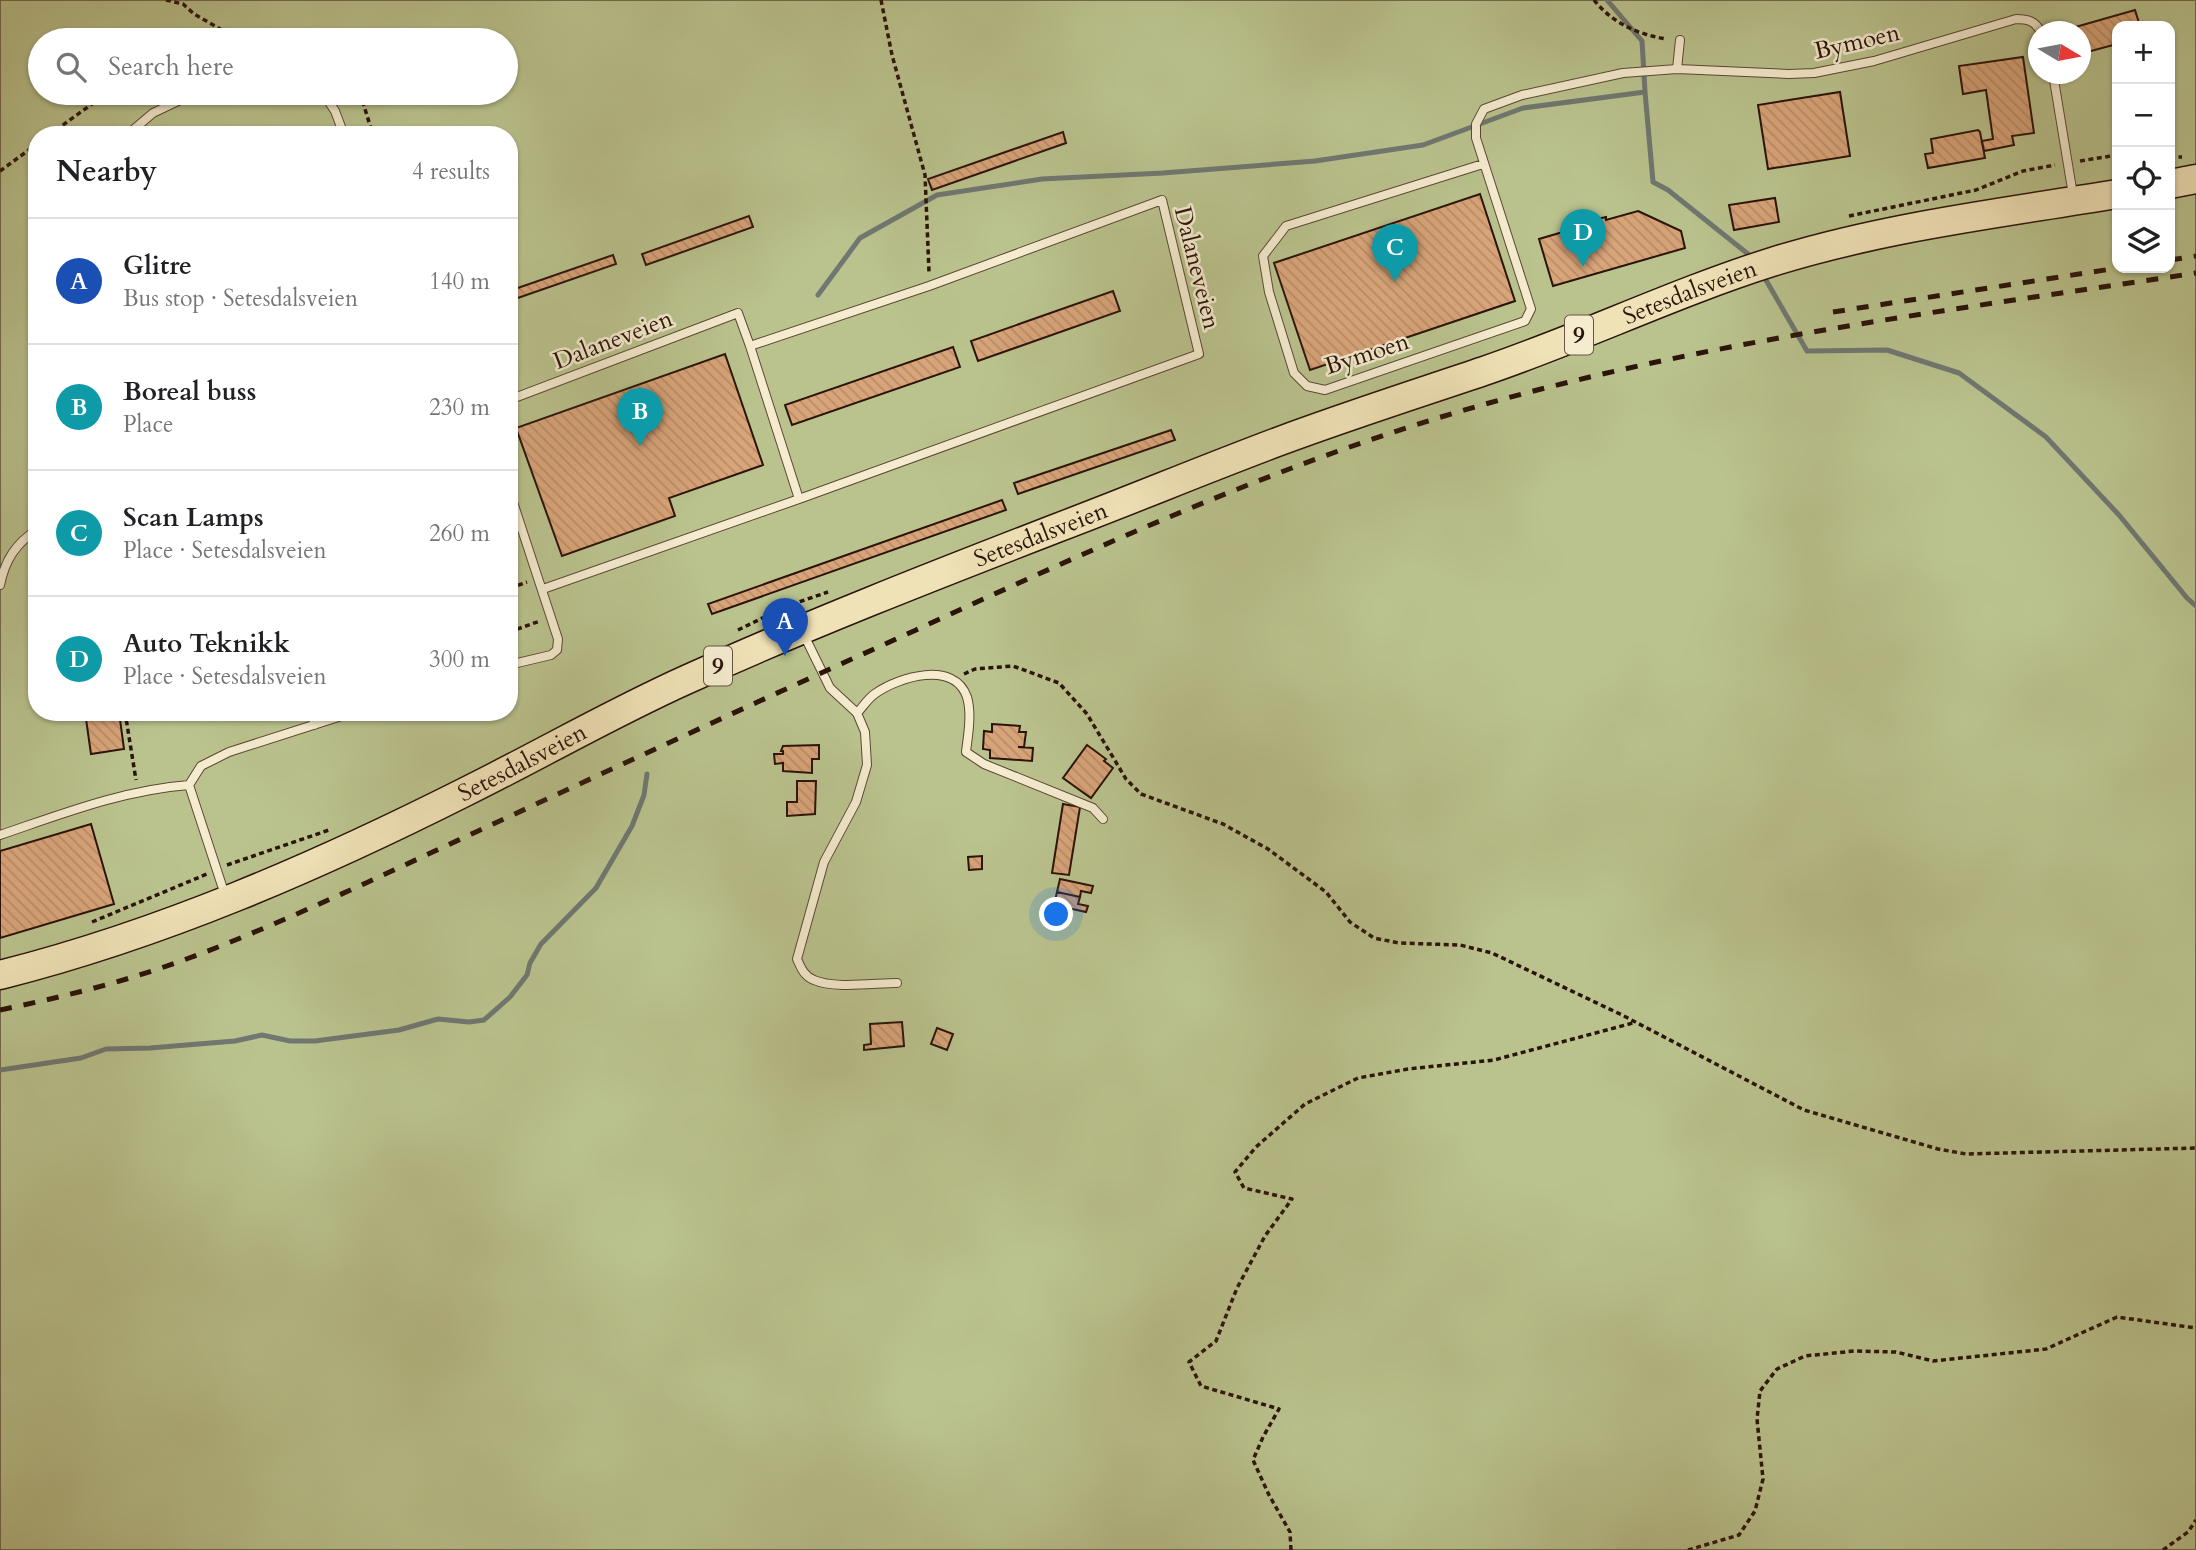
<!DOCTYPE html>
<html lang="en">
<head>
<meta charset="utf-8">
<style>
	:root { --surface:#fff; --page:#f6f6f6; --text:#202124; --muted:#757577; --line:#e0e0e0; --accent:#0f766e }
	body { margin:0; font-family:Cardo,serif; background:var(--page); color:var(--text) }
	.controls { position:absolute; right:21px; top:21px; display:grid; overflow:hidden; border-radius:14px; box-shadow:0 2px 5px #0004 }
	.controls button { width:63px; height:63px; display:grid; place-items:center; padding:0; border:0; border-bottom:2px solid var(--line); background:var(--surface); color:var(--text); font:35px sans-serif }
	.compass { position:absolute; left:2028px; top:21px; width:63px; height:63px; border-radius:50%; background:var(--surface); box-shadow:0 2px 5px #0004; rotate:100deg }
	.you { position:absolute; left:1057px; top:915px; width:24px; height:24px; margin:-18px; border:5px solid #fff; border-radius:50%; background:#1a73e8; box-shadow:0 0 0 10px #1a73e833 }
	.badge { display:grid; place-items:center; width:46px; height:46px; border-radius:50%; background:var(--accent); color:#fff; font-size:23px; font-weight:700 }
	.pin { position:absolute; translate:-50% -58px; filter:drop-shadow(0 2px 4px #0008) }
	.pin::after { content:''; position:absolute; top:37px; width:24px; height:21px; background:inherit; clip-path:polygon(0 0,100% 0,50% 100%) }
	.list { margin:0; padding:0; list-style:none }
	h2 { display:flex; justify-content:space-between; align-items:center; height:91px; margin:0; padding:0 28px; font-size:30px }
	h2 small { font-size:23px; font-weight:400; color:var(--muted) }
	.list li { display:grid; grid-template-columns:46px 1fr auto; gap:21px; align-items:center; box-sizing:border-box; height:126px; padding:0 28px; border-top:2px solid var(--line) }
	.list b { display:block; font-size:26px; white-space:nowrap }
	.list p { margin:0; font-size:23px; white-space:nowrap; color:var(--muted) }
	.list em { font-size:23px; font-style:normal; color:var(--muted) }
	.icon { flex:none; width:38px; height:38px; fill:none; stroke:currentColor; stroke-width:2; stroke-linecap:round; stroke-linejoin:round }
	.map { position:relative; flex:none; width:2196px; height:1550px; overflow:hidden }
	.search { position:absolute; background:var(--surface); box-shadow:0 2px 5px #0004; left:28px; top:28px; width:490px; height:77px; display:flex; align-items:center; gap:18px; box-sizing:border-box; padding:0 24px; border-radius:38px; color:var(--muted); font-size:26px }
	.panel { position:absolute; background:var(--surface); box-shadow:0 2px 5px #0004; left:28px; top:126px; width:490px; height:595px; border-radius:28px }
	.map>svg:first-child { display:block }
	.green { fill:#bac38e; stroke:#726b4c; stroke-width:2; fill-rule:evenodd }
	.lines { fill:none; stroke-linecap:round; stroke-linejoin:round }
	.stream { stroke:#6f7871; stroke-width:5 }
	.building { fill:url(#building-back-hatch); stroke:#2a1309; stroke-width:2 }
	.service-casing { stroke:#5c4734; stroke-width:10 }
	.trunk-casing { stroke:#2a1309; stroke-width:31 }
	.path { stroke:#2a1309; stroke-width:3.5; stroke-dasharray:5 3.5; stroke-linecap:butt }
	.service { stroke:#f5ecd0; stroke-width:8 }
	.trunk { stroke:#f0e2b7; stroke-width:28 }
	.rail { stroke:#2a1309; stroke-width:5; stroke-dasharray:12 12; stroke-linecap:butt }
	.labels { text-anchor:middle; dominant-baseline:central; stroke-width:5; stroke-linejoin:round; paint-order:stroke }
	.shield { fill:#f5ecd0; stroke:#675445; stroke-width:2 }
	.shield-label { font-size:23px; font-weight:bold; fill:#2a1309 }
	.street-label { font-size:24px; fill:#2a1309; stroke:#f5ecd0 }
</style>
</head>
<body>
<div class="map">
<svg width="2196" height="1550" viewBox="0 0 2196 1550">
	<defs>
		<pattern id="building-back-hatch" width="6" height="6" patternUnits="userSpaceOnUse" patternTransform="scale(1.75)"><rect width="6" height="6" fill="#d8a479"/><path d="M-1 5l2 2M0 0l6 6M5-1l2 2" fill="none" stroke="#ba8c67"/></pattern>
	</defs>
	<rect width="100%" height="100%" fill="#f0e2b7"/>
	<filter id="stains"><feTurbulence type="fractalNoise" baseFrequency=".00286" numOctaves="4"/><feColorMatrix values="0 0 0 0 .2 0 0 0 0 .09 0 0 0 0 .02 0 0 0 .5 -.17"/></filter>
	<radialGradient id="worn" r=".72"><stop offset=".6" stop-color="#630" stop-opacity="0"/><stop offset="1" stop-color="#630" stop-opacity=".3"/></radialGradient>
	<path class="green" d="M0,0h2196v1550h-2196zM2117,26h53v242h-53zM2038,32h42v42h-42zM40,40h466v53h-466zM37,135h472v577h-472z"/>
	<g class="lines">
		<path class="stream" d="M1645,92l8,90 15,8 85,68
			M1763,275l44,76 80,-1 72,23 87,64 73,78 68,83 9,8
			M818,295l42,-57 77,-43 105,-16 121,-6 152,-12 108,-16 100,-37 122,-16 -3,-51 -35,-41
			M0,1070l81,-12 25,-9 44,-1 85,-7 27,-6 28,6h25l84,-11 39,-11 31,3 15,-2 26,-23 17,-22 3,-12 11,-19 55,-56 36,-62 12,-31 3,-21"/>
	</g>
	<path class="building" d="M2135,10l5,16h-23v18l-37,10v-22h-7l-1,-4z
		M2023,57l11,76 -22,3 2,9 -30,6 -2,-10 11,-2 -7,-49 -23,4 -4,-28z
		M1840,92l10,64 -82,13 -10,-64z
		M1978,130l2,2 5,26 -57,10 -3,-14 8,-1 -2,-14z
		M1063,132l3,11 -134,47 -4,-11z
		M1480,194l35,107 -205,69 -36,-107z
		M1775,198l4,24 -45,8 -5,-25z
		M1638,211l43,20 4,17 -132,38 -14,-47 58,-17v-3l9,-2v3z
		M749,216l4,11 -107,38 -4,-11z
		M613,255l3,9 -107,37v-10z
		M1113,291l7,20 -142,50 -7,-20z
		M953,347l7,20 -168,58 -7,-20z
		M725,354l38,111 -94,33 6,18 -113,40 -46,-128z
		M1171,430l4,10 -157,54 -4,-11z
		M1002,500l4,10 -294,104 -4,-10z
		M85,712h34l5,37 -33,5z
		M992,724l28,2 -1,6h7l-2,15h-6l15,1 -1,13 -42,-3v-8l-7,-1 1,-18 8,1z
		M819,745v14h-7v14l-29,-2v-8l-8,1 -1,-10h9v-3h-2l2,-5z
		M1087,745l19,14 -2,2 9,7 -22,30 -28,-20z
		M797,781h19l-1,33 -28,2v-14h10z
		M1063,804l17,3 -11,68 -17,-2z
		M91,824l23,80 -114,34v-87z
		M982,856v13l-13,1 -1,-13z
		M1060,879l33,7 -2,7 -10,-2 -1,6 -23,-5z
		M1057,892l23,5 -2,7 10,2 -2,6 -32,-7z
		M902,1022l2,24 -40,4v-5l7,-1 -1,-20z
		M937,1028l16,6 -6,16 -16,-6z"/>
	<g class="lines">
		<g class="service-casing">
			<path id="service" d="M1677,69l3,-29
				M2053,74l20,121
				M323,93l12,18 9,24
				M127,135l26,-22 42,-20
				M1483,164l-197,62 -23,30 6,36 25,81 13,13 18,4 200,-69 6,-12 -55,-171v-14l8,-15 38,-14 101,-22 54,-4 112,5 25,-1 60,-12 142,-42c12,0 19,2 25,13
				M509,400l229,-87 12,33 179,-60 233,-86 37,154 -400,145
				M509,490l49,149 -1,11 -6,5 -42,10
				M0,585c5,-25 16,-42 37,-55
				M543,589l256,-90 -49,-153
				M804,635l26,53 27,25 8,19 2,33 -11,37 -32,60 -27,97c4,9 7,17 17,21 20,9 61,3 83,3
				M313,712l1,13
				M857,713c6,-6 11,-15 19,-20 23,-16 78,-33 91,4 5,17 1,38 -1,55l18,12 109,44 10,11
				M0,835c62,-21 123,-45 189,-50
				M225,895l-36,-110 12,-19 28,-14 125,-40"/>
		</g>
		<g class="trunk-casing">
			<g id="trunk">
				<path d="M2170,184l26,-5"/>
				<path id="s1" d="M0,975c162,-41 316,-108 465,-183 75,-37 147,-79 223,-113 122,-55 245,-103 369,-151 74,-28 148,-59 223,-87 67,-25 136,-47 204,-70 97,-33 190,-78 288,-109 112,-35 229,-49 345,-68"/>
			</g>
		</g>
		<path class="path" d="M166,0l17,4 11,10 35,20 28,6
			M881,0l11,55 33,120 4,97
			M1594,0c18,23 45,35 73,39
			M217,40l11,-6
			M360,93l13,42
			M49,135l43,-31 22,-11
			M2170,157h12
			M2080,161l37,-6
			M0,171l37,-27
			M1849,216l127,-26 47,-19 32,-6
			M514,580l2,6 11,-4
			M738,630l49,-24 41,-14
			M509,632l31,-11
			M964,674l11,-5 38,-3 46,17 28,31 39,65 15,15 82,30 45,25 58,43 24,30 24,16 25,5 61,2 32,8 130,62 182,95 134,39 28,5 230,-6
			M125,712l11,68
			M227,865l102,-35
			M92,922l115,-48
			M1291,1550l-1,-18 -21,-37 -16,-35 10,-23 16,-28 -78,-23 -12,-24 27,-21 21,-53 28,-52 27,-37 -48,-11 -9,-16 21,-25 49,-43 53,-26 50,-9 86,-9 139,-37
			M1688,1550l51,-15 16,-24 8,-32 -6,-60 3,-28 17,-22 28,-13 49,-5 42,1 37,9 113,-12 71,-32 79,11
			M2163,1550l25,-18 8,-12"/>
		<use href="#service" class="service"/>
		<use href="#trunk" class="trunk"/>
		<path class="rail" d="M2170,260l26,-4
			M1833,312l285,-44
			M0,1010c52,-11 104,-23 155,-40 72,-24 142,-56 211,-87 183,-85 366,-170 550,-253 163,-75 325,-149 496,-204 254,-81 521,-113 784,-153"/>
	</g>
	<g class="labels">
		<g class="shield">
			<rect x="1565" y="315.5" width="28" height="39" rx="5"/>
			<rect x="704" y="646.5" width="28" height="39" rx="5"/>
		</g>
		<g class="shield-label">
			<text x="1579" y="335">9</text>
			<text x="718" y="666">9</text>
		</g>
		<g class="street-label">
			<text transform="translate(1857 42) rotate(-13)">Bymoen</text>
			<text transform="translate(1197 268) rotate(76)">Dalaneveien</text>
			<text stroke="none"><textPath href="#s1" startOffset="1825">Setesdalsveien</textPath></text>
			<text transform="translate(613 340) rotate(-21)">Dalaneveien</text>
			<text transform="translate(1367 354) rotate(-18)">Bymoen</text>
			<text stroke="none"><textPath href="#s1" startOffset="1132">Setesdalsveien</textPath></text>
			<text stroke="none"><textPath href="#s1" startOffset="565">Setesdalsveien</textPath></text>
		</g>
	</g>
	<rect width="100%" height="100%" filter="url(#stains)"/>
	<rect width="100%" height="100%" fill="url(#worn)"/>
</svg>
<div class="controls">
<button>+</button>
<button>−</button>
<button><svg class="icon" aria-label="locate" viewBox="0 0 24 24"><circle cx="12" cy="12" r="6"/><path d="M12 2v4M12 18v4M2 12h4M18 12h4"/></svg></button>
<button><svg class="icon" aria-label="layers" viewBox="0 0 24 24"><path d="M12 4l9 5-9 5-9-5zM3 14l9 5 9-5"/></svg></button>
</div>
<svg class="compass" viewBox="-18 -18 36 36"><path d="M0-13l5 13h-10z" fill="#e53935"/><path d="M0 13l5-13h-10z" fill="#757577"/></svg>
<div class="you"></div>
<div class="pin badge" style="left:785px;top:656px;background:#1a4fb4">A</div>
<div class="pin badge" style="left:640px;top:446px;background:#0f9aa8">B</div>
<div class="pin badge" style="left:1395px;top:282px;background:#0f9aa8">C</div>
<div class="pin badge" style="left:1583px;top:267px;background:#0f9aa8">D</div>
<div class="search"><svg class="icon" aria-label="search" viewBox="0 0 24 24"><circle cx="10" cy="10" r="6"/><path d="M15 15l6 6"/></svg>Search here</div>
<section class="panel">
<h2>Nearby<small>4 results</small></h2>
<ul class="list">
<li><span class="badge" style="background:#1a4fb4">A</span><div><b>Glitre</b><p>Bus stop · Setesdalsveien</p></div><em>140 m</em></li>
<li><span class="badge" style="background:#0f9aa8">B</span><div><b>Boreal buss</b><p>Place</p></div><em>230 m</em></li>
<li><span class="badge" style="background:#0f9aa8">C</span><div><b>Scan Lamps</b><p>Place · Setesdalsveien</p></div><em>260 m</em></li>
<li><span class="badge" style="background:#0f9aa8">D</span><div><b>Auto Teknikk</b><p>Place · Setesdalsveien</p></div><em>300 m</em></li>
</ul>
</section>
</div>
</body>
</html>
